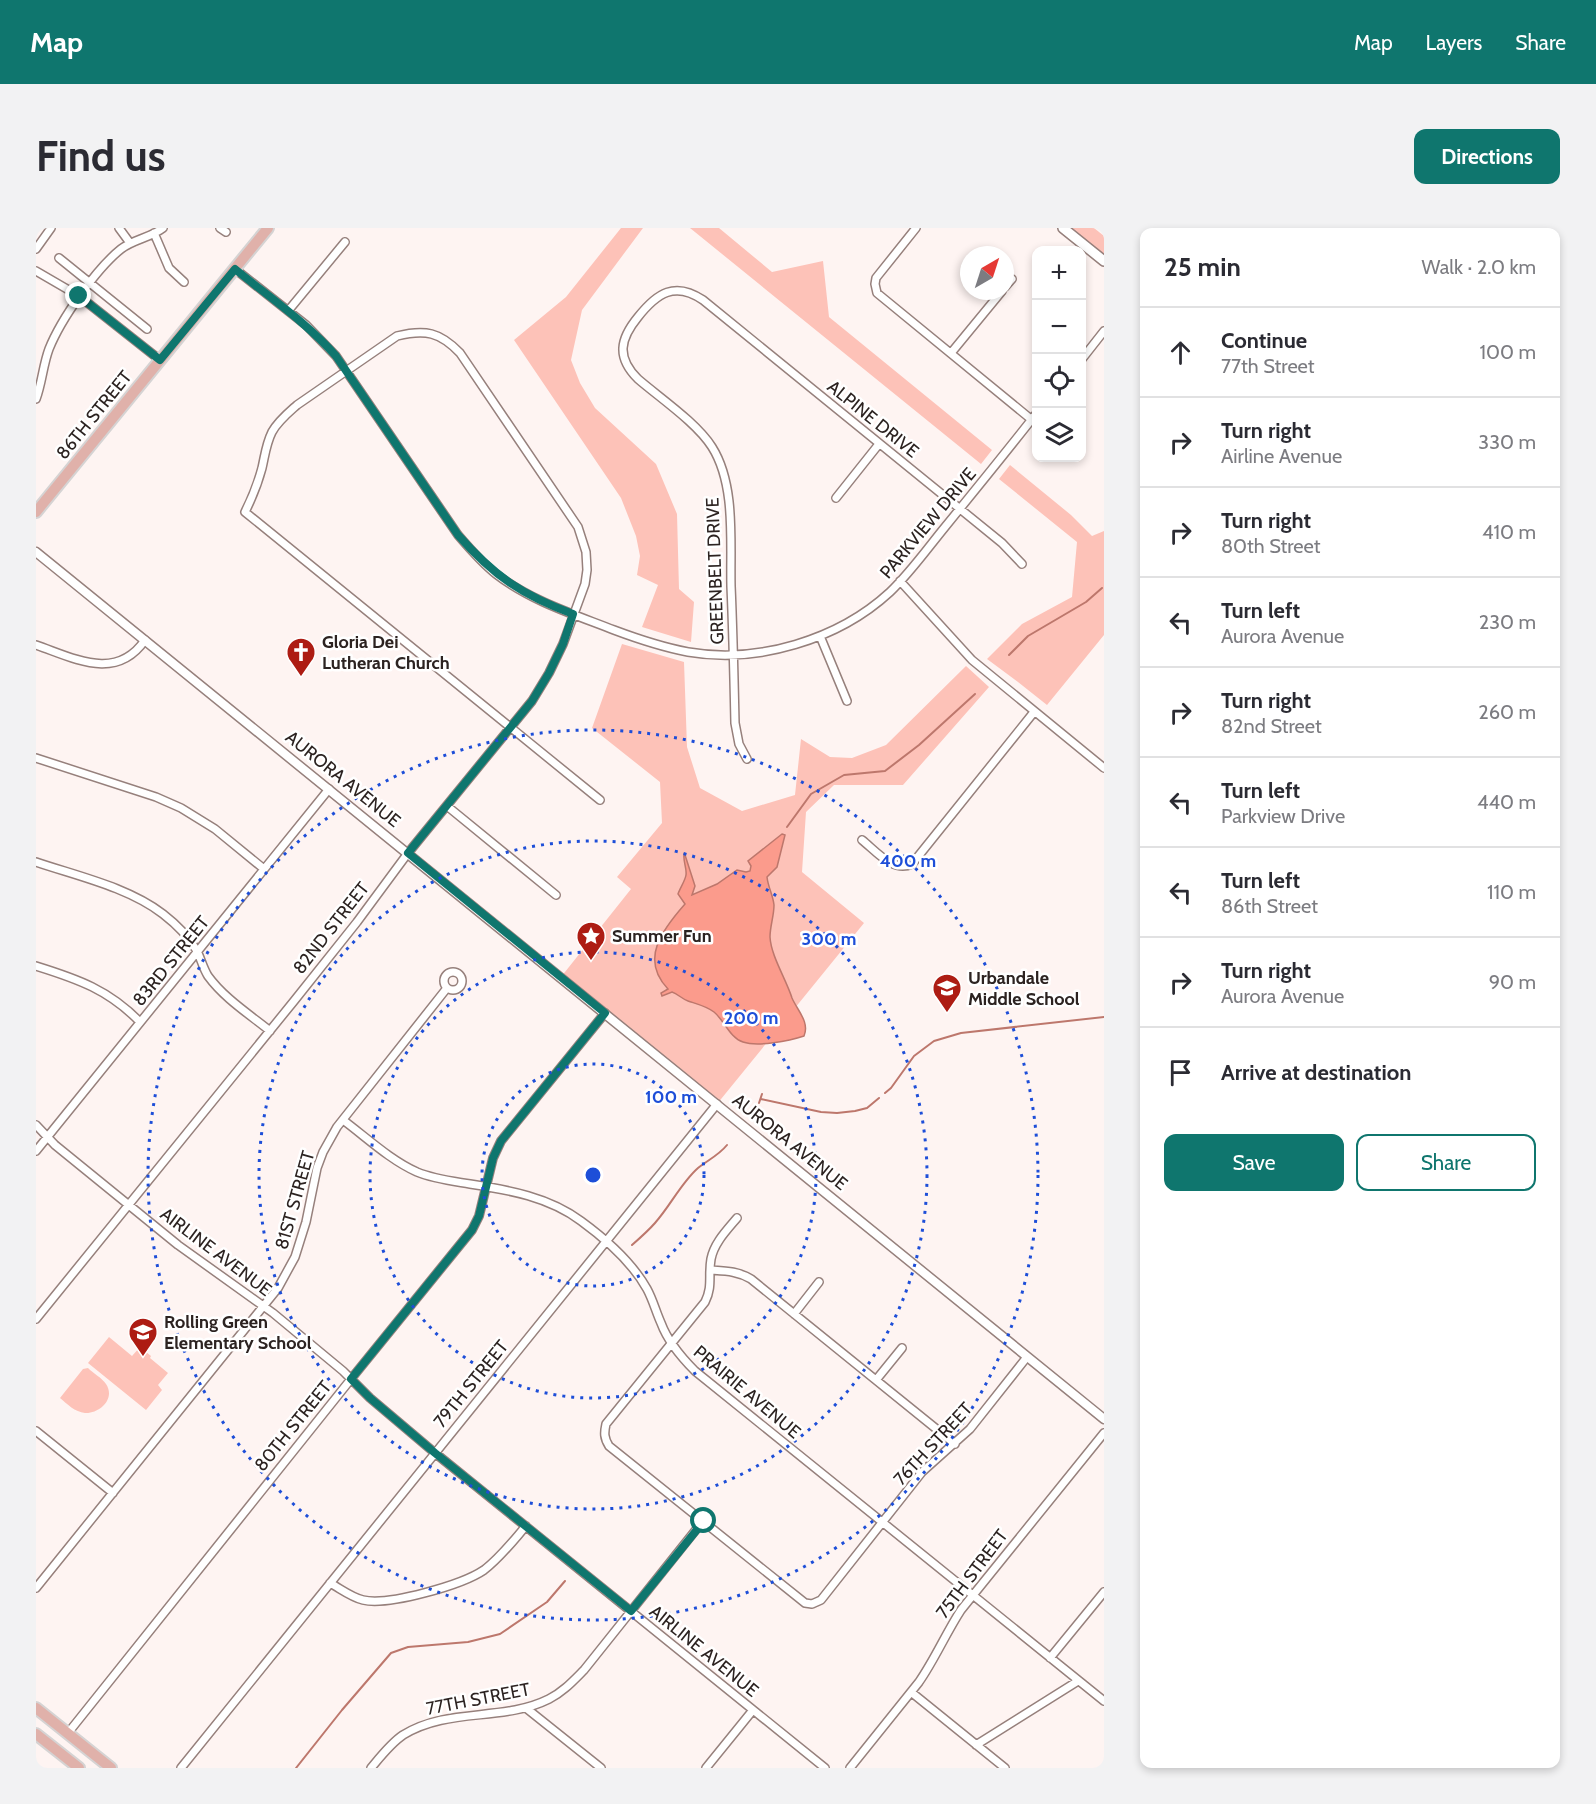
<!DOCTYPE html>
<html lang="en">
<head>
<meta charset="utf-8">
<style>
	:root { --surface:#fff; --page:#f2f2f3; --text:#2b2b33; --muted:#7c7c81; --line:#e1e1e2; --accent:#0f766e }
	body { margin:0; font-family:Cabin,sans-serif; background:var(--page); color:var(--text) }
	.controls { position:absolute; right:18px; top:18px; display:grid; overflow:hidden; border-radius:12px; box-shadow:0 3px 9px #0003 }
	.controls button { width:54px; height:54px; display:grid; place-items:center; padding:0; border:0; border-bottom:2px solid var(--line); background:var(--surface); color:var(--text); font:30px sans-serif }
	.compass { position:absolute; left:924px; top:18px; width:54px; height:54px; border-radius:50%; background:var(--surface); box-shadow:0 3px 9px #0003; rotate:39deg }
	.stop { position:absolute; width:18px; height:18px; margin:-14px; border:4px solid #0f766e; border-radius:50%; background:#fff }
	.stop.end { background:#0f766e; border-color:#fff; box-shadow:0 2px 6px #0008 }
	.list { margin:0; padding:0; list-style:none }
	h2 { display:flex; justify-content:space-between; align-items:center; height:78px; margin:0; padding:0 24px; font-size:26px }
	h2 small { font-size:20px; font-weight:400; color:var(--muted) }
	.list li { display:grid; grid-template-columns:39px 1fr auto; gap:18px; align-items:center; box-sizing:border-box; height:90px; padding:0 24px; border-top:2px solid var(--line) }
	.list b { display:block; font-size:22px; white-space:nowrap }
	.list p { margin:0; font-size:20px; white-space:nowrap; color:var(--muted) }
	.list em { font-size:20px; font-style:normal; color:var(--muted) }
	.actions { display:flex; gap:12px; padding:18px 24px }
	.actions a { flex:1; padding:14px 0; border:2px solid var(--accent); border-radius:12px; text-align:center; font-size:21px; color:var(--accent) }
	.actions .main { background:var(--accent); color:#fff }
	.icon { flex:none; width:33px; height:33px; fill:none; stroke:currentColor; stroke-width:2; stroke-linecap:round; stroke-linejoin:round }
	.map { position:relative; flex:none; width:1068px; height:1540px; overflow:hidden; border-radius:12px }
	header { display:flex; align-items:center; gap:36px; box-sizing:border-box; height:84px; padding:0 30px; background:var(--accent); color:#fff }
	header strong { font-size:28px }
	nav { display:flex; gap:33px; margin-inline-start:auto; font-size:21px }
	.intro { display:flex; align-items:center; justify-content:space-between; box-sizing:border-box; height:144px; padding:0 36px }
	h1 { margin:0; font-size:42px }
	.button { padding:15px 27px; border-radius:12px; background:var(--accent); color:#fff; font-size:21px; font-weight:700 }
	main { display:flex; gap:36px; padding:0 36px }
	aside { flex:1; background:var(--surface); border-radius:12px; box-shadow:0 3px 9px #0003 }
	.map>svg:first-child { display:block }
	.green { fill:#fdc2b8 }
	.water { fill:#fb9b8c; stroke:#bd776c; stroke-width:1.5 }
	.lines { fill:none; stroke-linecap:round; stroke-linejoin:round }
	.stream { stroke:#bd776c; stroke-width:2 }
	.minor-casing { stroke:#96807c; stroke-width:10 }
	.tertiary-casing { stroke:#96807c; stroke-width:11 }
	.secondary-casing { stroke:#96807c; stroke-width:12 }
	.primary-casing { stroke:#d5d3d3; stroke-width:14 }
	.minor { stroke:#fff; stroke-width:7 }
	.tertiary { stroke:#fff; stroke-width:8 }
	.secondary { stroke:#fff; stroke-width:9 }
	.primary { stroke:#e0b1aa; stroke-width:10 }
	.route { stroke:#0f766e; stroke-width:8 }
	.ring { fill:none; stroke:#1d4ed8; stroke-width:3; stroke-dasharray:3 6 }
	.labels { text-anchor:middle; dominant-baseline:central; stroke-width:5; stroke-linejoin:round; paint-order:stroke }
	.street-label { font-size:18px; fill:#2c2321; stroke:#fff }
	.poi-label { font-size:18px; font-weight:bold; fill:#2c2321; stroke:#fff; text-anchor:start }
	.centre { fill:#1d4ed8; stroke:#fff; stroke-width:3 }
	.ring-label { font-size:18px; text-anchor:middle; font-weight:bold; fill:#1d4ed8; stroke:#fff; stroke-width:5; stroke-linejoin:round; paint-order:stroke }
</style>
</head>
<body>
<header>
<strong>Map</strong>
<nav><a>Map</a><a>Layers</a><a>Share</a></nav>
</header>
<div class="intro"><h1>Find us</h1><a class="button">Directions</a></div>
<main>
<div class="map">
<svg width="1068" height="1540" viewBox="0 0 1068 1540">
	<rect width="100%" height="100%" fill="#fef4f2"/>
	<path class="green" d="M585,0h22l-61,82 -11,50 9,23 15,25 61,56 21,50 2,75 15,13 -3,40 -49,-15 16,-42 -21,-10 3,-19 -4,-20 -15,-38 -107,-158 52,-43z
		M654,0h29l53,44 51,-11 6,56 163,133 -11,14z
		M1027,0h31l10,8v25z
		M974,237l61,50 21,21 12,-5v104l-57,70 -29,-23 -31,-23 35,-35 50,-27 5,-55 -78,-63z
		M586,416l62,18 3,85 13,41 42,23 53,-16 6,-56 29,18 22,1 34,-13 80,-79 23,21 -86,98h-69l-28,27 -4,60 62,51 -147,181 -156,-127 70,-88 -14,-12 45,-54 -2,-41 -68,-54z
		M73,1109l23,19 8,-9 11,9 -1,2 18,15 -10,12 4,5 -16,20 -58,-47z
		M52,1140c5,5 14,10 18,16 10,15 -7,30 -21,29 -10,-1 -18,-9 -25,-15l23,-29z"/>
	<path class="water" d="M746,606l3,1 -8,32 -10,10c1,10 6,18 7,28 0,11 -4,21 -4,32 1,19 16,42 22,61 5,12 18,24 12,38 -15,5 -46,11 -61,6 -13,-4 -19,-22 -29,-30 -8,-6 -17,-8 -26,-11 -6,-2 -10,-7 -16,-9l-10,4 -1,-3 7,-4c-29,-30 -5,-60 17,-85l-7,-10c2,-6 7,-13 8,-19 1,-7 -3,-13 -2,-21l1,1 10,31 -3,9 25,-11 20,-14 9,2 4,-1 1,-5 -3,-5z"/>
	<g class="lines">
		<path class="stream" d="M973,427l19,-19 58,-34 16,-14
			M751,599l24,-33 33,-19 41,-4 34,-26 56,-51
			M849,865l6,-5 23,-32 20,-15 27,-8 143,-16
			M725,871l60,13 16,1 18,-2 12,-3 12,-10
			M723,875l3,-9
			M596,1017c8,-7 16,-14 23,-22 16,-18 26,-40 43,-55 10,-8 21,-13 29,-23
			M260,1540l46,-58 49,-57 17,-6 60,-5 32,-8 47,-32 18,-21"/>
		<g class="minor-casing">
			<path id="minor" d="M83,0l11,15
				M184,0l6,4
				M880,0l-40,50 -1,6 2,9 155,127
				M118,5l15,35 15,14
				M0,21l15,-21
				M23,30l88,71
				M199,41l71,56 30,31 122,179c12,14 24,28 38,39 35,27 77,40 118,56 24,9 48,17 74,22 69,12 150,-12 202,-60 20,-19 37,-43 55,-65 31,-38 61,-75 91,-113
				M0,43l43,25 81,64
				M969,59l7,-8
				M252,83l57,-69
				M915,125l51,-62
				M1046,131l22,-28
				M0,171c6,-16 7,-34 13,-50 12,-30 47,-80 72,-100 13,-10 29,-11 42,-21
				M800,270l43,-54
				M864,353l72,79 132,108
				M784,408l27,65
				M0,417c38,13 80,37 109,-5
				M0,530l120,39 25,11 34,21 49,40
				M711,531l-8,-15 -4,-21c-1,-46 -2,-92 -4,-137 -1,-44 5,-101 -19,-139 -15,-24 -52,-49 -74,-68 -22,-22 -18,-40 0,-62 19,-24 37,-36 65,-17l299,243 20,21
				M411,578l109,89
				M826,612c14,11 31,33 50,24l122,-152
				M0,634c41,14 92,25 127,52 13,10 26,23 34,37 4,8 6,17 11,25 16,22 41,38 62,55
				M0,738c42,13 73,24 104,56
				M408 753a9 9 0 1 1 18 0a9 9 0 1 1-18 0Z
				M307,892c23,17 47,40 74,52 17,7 35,9 53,12 39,6 79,13 111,37 26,19 51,41 66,68 6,11 9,23 14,34 7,19 20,34 34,48l409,330
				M0,897l19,20 123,100 95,68 70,58 27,27 65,55 390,315
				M0,923l293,-362
				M701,990c-10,12 -23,25 -26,41 -3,17 2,27 -6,43l-99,122c-2,9 -2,14 3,22l196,157 7,1 9,-4 101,-128 48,-43 57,-72
				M674,1042c15,1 28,1 41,9l204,165
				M758,1086l25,-32
				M0,1091l258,-318 63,-79 51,-69 124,-152 17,-28 14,-29 22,-60 2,-14 -1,-18 -8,-25 -118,-174c-20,-21 -35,-24 -63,-17l-100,69c-9,8 -19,16 -25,27 -6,12 -7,23 -10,36 -4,15 -10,30 -17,44l355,288
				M840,1152l26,-32
				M0,1203l77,62
				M294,1355c11,6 21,14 33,17 25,6 99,-15 121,-30 16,-12 29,-29 42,-44
				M0,1360l242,-300 17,-31 11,-35 11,-54 6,-16 14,-25 110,-139
				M1014,1430l54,-66
				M875,1464l94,76
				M490,1480l75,60
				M32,1505l283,-354 121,-149 7,-14 14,-58 8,-17 104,-128
				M940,1517l102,-64
				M145,1540l536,-664
				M335,1540c10,-12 20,-25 32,-33 45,-28 100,-13 146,-36 14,-7 24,-18 35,-29l119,-149
				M670,1540l47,-58
				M814,1540l69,-86c16,-23 27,-49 42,-72l143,-177"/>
		</g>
		<g class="tertiary-casing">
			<path id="tertiary" d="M0,324l1068,867"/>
		</g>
		<g class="secondary-casing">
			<path id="secondary" d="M1027,0l41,33"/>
		</g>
		<g class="primary-casing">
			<path id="primary" d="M0,284l232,-284
				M0,1480l75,60
				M0,1506l43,34"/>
		</g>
		<use href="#minor" class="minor"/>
		<use href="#tertiary" class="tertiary"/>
		<use href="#secondary" class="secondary"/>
		<use href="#primary" class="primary"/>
	</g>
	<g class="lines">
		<path class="route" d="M43,68l81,64 75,-91c34,28 72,54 101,87l122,179c36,41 64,60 115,79l-10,30 -14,29 -17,28 -124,152 197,160 -104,128 -8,17 -14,58 -7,14 -121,149 19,19 65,55 196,158 73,-90"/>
	</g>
	<g class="ring">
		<circle cx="557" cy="947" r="111"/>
		<circle cx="557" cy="947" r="223"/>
		<circle cx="557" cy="947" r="334"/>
		<circle cx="557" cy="947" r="445"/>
	</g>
	<defs>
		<g id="church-pin" transform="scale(1.5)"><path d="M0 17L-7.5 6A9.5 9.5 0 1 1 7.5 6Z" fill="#ad1c13" stroke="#fff"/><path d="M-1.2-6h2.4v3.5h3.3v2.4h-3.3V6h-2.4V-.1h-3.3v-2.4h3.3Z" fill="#fff"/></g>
		<g id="sight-pin" transform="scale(1.5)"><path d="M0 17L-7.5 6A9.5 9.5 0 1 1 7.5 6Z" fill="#ad1c13" stroke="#fff"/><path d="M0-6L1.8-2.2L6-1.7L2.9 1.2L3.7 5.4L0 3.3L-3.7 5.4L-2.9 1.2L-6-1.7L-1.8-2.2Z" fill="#fff"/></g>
		<g id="school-pin" transform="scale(1.5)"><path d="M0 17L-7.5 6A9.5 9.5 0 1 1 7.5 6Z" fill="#ad1c13" stroke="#fff"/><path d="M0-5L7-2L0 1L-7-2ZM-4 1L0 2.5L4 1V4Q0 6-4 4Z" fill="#fff"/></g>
	</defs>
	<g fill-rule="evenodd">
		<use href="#church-pin" x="265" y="424"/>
		<use href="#sight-pin" x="555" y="708"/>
		<use href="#school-pin" x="911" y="760"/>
		<use href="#school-pin" x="107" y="1104"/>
	</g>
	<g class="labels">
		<g class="street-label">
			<text transform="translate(58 187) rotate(-51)">86TH STREET</text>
			<text transform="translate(837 191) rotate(39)">ALPINE DRIVE</text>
			<text transform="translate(892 295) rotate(-50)">PARKVIEW DRIVE</text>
			<text transform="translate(679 343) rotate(-92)">GREENBELT DRIVE</text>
			<text transform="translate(307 551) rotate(39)">AURORA AVENUE</text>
			<text transform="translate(295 700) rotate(-52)">82ND STREET</text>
			<text transform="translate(135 733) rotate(-51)">83RD STREET</text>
			<text transform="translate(754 914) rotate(39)">AURORA AVENUE</text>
			<text transform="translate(259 972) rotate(-74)">81ST STREET</text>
			<text transform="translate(180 1024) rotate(37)">AIRLINE AVENUE</text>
			<text transform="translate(435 1156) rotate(-51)">79TH STREET</text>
			<text transform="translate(711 1164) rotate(40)">PRAIRIE AVENUE</text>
			<text transform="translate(257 1198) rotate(-51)">80TH STREET</text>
			<text transform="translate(897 1216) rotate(-47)">76TH STREET</text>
			<text transform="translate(936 1346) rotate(-53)">75TH STREET</text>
			<text transform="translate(668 1423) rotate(39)">AIRLINE AVENUE</text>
			<text transform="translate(442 1471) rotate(-11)">77TH STREET</text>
		</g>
		<g class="poi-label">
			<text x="286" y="414">Gloria Dei<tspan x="286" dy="21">Lutheran Church</tspan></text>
			<text x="576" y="708">Summer Fun</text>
			<text x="932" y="750">Urbandale<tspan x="932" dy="21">Middle School</tspan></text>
			<text x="128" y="1094">Rolling Green<tspan x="128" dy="21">Elementary School</tspan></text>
		</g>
	</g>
	<circle cx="557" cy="947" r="9" class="centre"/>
	<g class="ring-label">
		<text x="872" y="639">400 m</text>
		<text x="793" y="717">300 m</text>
		<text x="715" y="796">200 m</text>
		<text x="635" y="875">100 m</text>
	</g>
</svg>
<div class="controls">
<button>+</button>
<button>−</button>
<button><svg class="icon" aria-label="locate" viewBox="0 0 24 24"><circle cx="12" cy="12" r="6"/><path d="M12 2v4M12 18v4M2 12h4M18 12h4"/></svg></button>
<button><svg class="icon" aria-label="layers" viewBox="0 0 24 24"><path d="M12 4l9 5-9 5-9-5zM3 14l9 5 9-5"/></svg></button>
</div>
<svg class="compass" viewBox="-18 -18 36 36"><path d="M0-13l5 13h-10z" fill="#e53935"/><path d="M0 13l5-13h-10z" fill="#7c7c81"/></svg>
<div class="stop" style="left:668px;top:1293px"></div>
<div class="stop end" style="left:43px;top:68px"></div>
</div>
<aside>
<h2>25 min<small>Walk · 2.0 km</small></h2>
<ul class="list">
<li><svg class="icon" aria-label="ahead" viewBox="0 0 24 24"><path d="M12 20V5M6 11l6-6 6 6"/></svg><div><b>Continue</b><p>77th Street</p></div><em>100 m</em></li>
<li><svg class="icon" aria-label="right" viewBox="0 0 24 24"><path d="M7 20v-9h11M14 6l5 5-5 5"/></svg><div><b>Turn right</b><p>Airline Avenue</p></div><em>330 m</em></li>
<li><svg class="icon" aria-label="right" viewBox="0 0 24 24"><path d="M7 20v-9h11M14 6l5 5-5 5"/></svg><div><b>Turn right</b><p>80th Street</p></div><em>410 m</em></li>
<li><svg class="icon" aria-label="left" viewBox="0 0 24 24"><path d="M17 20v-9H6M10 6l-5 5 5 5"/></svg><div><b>Turn left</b><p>Aurora Avenue</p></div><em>230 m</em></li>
<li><svg class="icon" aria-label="right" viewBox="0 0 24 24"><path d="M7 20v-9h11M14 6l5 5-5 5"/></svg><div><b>Turn right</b><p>82nd Street</p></div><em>260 m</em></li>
<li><svg class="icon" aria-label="left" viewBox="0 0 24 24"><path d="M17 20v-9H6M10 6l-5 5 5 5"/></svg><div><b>Turn left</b><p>Parkview Drive</p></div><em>440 m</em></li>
<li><svg class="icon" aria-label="left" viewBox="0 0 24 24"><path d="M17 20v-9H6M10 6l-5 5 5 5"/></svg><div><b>Turn left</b><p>86th Street</p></div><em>110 m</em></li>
<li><svg class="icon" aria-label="right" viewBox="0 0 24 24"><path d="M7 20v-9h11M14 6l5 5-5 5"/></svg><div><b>Turn right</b><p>Aurora Avenue</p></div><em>90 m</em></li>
<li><svg class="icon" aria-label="arrive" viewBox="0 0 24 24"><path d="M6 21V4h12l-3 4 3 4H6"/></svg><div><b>Arrive at destination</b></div></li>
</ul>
<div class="actions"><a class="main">Save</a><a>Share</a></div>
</aside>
</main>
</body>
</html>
